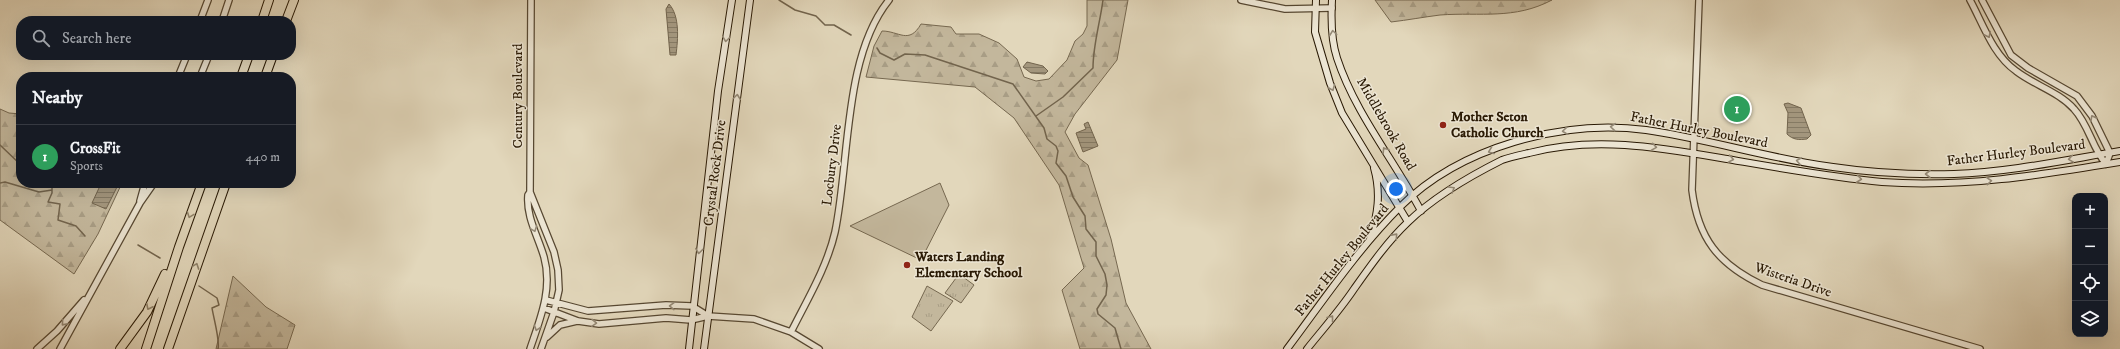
<!DOCTYPE html>
<html lang="en">
<head>
<meta charset="utf-8">
<style>
	:root { --surface:#171b24; --page:#242831; --text:#f1f3f6; --muted:#9ea1a6; --line:#363941; --accent:#c59692 }
	body { margin:0; font-family:"IM FELL DW Pica",serif; background:var(--page); color:var(--text) }
	.controls { position:absolute; right:12px; bottom:12px; display:grid; overflow:hidden; border-radius:8px; box-shadow:0 4px 16px #0002 }
	.controls button { width:36px; height:36px; display:grid; place-items:center; padding:0; border:0; border-bottom:1px solid var(--line); background:var(--surface); color:var(--text); font:20px sans-serif }
	.you { position:absolute; left:1396px; top:189px; width:14px; height:14px; margin:-10px; border:3px solid #fff; border-radius:50%; background:#1a73e8; box-shadow:0 0 0 6px #1a73e833 }
	.badge { display:grid; place-items:center; width:26px; height:26px; border-radius:50%; background:var(--accent); color:#fff; font-size:13px; font-weight:700 }
	.pin { position:absolute; translate:-50% -50%; border:2px solid #fff; box-shadow:0 1px 4px #0006 }
	.list { margin:0; padding:0; list-style:none }
	h2 { display:flex; justify-content:space-between; align-items:center; height:52px; margin:0; padding:0 16px; font-size:17px }
	h2 small { font-size:13px; font-weight:400; color:var(--muted) }
	.list li { display:grid; grid-template-columns:26px 1fr auto; gap:12px; align-items:center; box-sizing:border-box; height:64px; padding:0 16px; border-top:1px solid var(--line) }
	.list b { display:block; font-size:15px; white-space:nowrap }
	.list p { margin:0; font-size:13px; white-space:nowrap; color:var(--muted) }
	.list em { font-size:13px; font-style:normal; color:var(--muted) }
	.icon { flex:none; width:22px; height:22px; fill:none; stroke:currentColor; stroke-width:2; stroke-linecap:round; stroke-linejoin:round }
	.map { position:relative; flex:none; width:2120px; height:349px; overflow:hidden }
	.search { position:absolute; background:var(--surface); box-shadow:0 4px 16px #0002; left:16px; top:16px; width:280px; height:44px; display:flex; align-items:center; gap:10px; box-sizing:border-box; padding:0 14px; border-radius:16px; color:var(--muted); font-size:15px }
	.panel { position:absolute; background:var(--surface); box-shadow:0 4px 16px #0002; left:16px; top:72px; width:280px; height:116px; border-radius:16px }
	.map>svg:first-child { display:block }
	.grass { fill:url(#grass-tufts); stroke:#766850 }
	.forest { fill:url(#forest-firs); stroke:#766850 }
	.pitch { fill:#c3b79c; stroke:#766850 }
	.water { fill:url(#water-rules); stroke:#72644d }
	.lines { fill:none; stroke-linecap:round; stroke-linejoin:round }
	.stream { stroke:#72644d; stroke-width:1.5 }
	.tertiary-casing { stroke:#574832; stroke-width:8 }
	.secondary-casing { stroke:#291904; stroke-width:8 }
	.motorway-casing { stroke:#291904; stroke-width:10 }
	.tertiary { stroke:#ece5d3; stroke-width:5.5 }
	.secondary { stroke:#ece5d3; stroke-width:6 }
	.motorway { stroke:#e2d7bb; stroke-width:8 }
	.oneway { stroke:#948976 }
	.oneway2 { stroke:#8f8269 }
	.poi-dot { fill:#8f2418; stroke:#ece5d3; stroke-width:1.5 }
	.labels { text-anchor:middle; dominant-baseline:central; stroke-width:3; stroke-linejoin:round; paint-order:stroke }
	.street-label { font-size:14px; fill:#291904; stroke:#ece5d3 }
	.poi-label { font-size:14px; font-weight:bold; fill:#291904; stroke:#ece5d3; text-anchor:start }
</style>
</head>
<body>
<div class="map">
<svg width="2120" height="349" viewBox="0 0 2120 349">
	<defs>
		<pattern id="grass-tufts" width="24" height="20" patternUnits="userSpaceOnUse"><rect width="24" height="20" fill="#c3b79c"/><path d="M3 7l-1-3M5 7V3M7 7l1-3M15 17l-1-3M17 17v-4M19 17l1-3" fill="none" stroke="#a89d85"/></pattern>
		<pattern id="forest-firs" width="22" height="20" patternUnits="userSpaceOnUse"><rect width="22" height="20" fill="#c3b79c"/><path d="M5 1l3.5 6h-7zM16 11l3.5 6h-7z" fill="#a89d85"/></pattern>
		<pattern id="water-rules" width="6" height="5" patternUnits="userSpaceOnUse"><rect width="6" height="5" fill="#a3967d"/><path d="M0 2.5h6" fill="none" stroke="#857a64"/></pattern>
	</defs>
	<rect width="100%" height="100%" fill="#e2d7bb"/>
	<filter id="stains"><feTurbulence type="fractalNoise" baseFrequency=".005" numOctaves="4"/><feColorMatrix values="0 0 0 0 .2 0 0 0 0 .09 0 0 0 0 .02 0 0 0 .5 -.17"/></filter>
	<radialGradient id="worn" r=".72"><stop offset=".6" stop-color="#630" stop-opacity="0"/><stop offset="1" stop-color="#630" stop-opacity=".3"/></radialGradient>
	<path class="grass" d="M959,274l15,11 -13,18 -16,-10z
		M927,286l26,15 -22,30 -19,-14z"/>
	<path class="forest" d="M1087,0h41l-11,60 -42,54 -10,18 14,26 9,7 23,74 15,64 25,46h-71l-18,-59 22,-22 -25,-83 -45,-67 -39,-31 -109,-10 8,-31 8,-15c17,0 27,14 39,-7l30,3 5,7h23l20,9 18,16 7,18 12,4 13,-2 18,-19 8,-19 8,-7 4,-8z
		M1375,0h177c-38,20 -71,12 -112,15 -16,2 -32,5 -49,7z
		M0,109l9,4 12,1v69h101l-24,51 -24,40 -74,-54z
		M233,276l33,31 29,18 -8,24h-71z"/>
	<path class="pitch" d="M940,183l9,22 -28,55 -71,-34z"/>
	<path class="water" d="M669,4c11,12 9,35 7,51h-6l-4,-46z
		M1027,62l16,4 5,5 -3,3 -14,-1 -8,-6z
		M1788,103l13,5 10,27 -4,4c-8,1 -14,1 -20,-5l1,-21 -4,-9z
		M1088,122l10,24 -15,6 -7,-19 10,-4 -2,-5z
		M95,183h22l1,2 -12,24 -14,-6 7,-15z"/>
	<g class="lines">
		<path class="stream" d="M779,0l16,10 21,6 9,9h9l17,10
			M877,48l3,5 14,7 11,-6 20,1 88,29 31,44 3,11 9,7 2,5 -2,12 10,13 7,21 12,19 1,13 10,13v14l9,18 2,11 -1,10 -9,14 1,5 17,14 6,21
			M1036,116l27,-19 30,-29c0,-23 7,-45 10,-68
			M0,145l21,20
			M0,183l5,-1 34,10 13,-2
			M50,183l2,2v8l-4,9 12,2 -2,16 18,6 9,10
			M138,245l22,13
			M199,286l18,12 2,7 -7,3c2,12 8,32 6,41"/>
		<g class="tertiary-casing">
			<path id="tertiary" d="M531,0l-1,192 24,60 4,18 1,20 -5,22 -13,37
				M1241,0l44,9 47,-1
				M1699,0l-7,190c6,48 26,74 70,95l218,64
				M1970,0c13,24 23,55 46,71 18,14 43,21 58,38 15,16 18,39 32,55
				M1982,0l29,55 17,13 49,28 15,20 18,37 -4,11
				M200,21l8,-21
				M222,21l7,-21
				M178,77l9,-22
				M200,77l9,-22
				M140,201l5,-18
				M546,300l42,11 78,-6 26,1 16,10
				M544,308l34,13 21,3 67,-6 25,2 17,-4 46,3 37,13 28,17
				M791,332c16,-32 36,-65 44,-100 15,-71 8,-175 54,-232
				M547,337l13,-12 17,-4
				M37,349l20,-18 27,-31
				M60,349l80,-146 14,-20
				M530,349c10,-30 23,-60 14,-92 -6,-21 -18,-40 -16,-62l2,-3"/>
		</g>
		<g class="secondary-casing">
			<path id="secondary" d="M1316,0l-1,32 15,51 12,30 66,109
				M1332,0c-1,18 -1,40 5,58 18,55 57,102 84,153
				M1370,239c8,-25 11,-46 4,-71
				M689,349l29,-258 14,-91
				M704,349l46,-349
				M1287,349c36,-48 70,-99 113,-142 60,-60 163,-88 246,-77 63,9 124,29 187,37 40,6 81,8 121,7 56,-2 111,-14 166,-23
				M1307,349c16,-20 33,-39 47,-60 17,-24 33,-47 54,-67 26,-25 62,-46 94,-62 8,-3 18,-5 27,-7 64,-17 128,-6 192,5 53,9 107,19 161,24 80,6 159,-7 238,-20"/>
		</g>
		<g class="motorway-casing">
			<path id="motorway" d="M262,21l7,-21
				M286,21l8,-21
				M241,77l8,-22
				M265,77l8,-22
				M120,349l27,-37 18,-38
				M146,349l33,-102 23,-64
				M168,349l58,-166"/>
		</g>
		<use href="#tertiary" class="tertiary"/>
		<use href="#secondary" class="secondary"/>
		<use href="#motorway" class="motorway"/>
	</g>
	<defs><path id="oneway-chevron" d="M-2-3.5L2.5 0L-2 3.5" fill="none" stroke-width="1.6" stroke-linecap="round" stroke-linejoin="round"/></defs>
	<g class="oneway">
		<use href="#oneway-chevron" transform="translate(1333 33) rotate(-98)"/>
		<use href="#oneway-chevron" transform="translate(1988 35) rotate(63)"/>
		<use href="#oneway-chevron" transform="translate(726 39) rotate(97)"/>
		<use href="#oneway-chevron" transform="translate(1332 88) rotate(68)"/>
		<use href="#oneway-chevron" transform="translate(737 97) rotate(-83)"/>
		<use href="#oneway-chevron" transform="translate(2093 118) rotate(-117)"/>
		<use href="#oneway-chevron" transform="translate(1613 127) rotate(-175)"/>
		<use href="#oneway-chevron" transform="translate(1565 131) rotate(174)"/>
		<use href="#oneway-chevron" transform="translate(1654 147) rotate(9)"/>
		<use href="#oneway-chevron" transform="translate(1385 150) rotate(-122)"/>
		<use href="#oneway-chevron" transform="translate(1491 151) rotate(159)"/>
		<use href="#oneway-chevron" transform="translate(1731 159) rotate(10)"/>
		<use href="#oneway-chevron" transform="translate(2071 159) rotate(171)"/>
		<use href="#oneway-chevron" transform="translate(1799 161) rotate(-170)"/>
		<use href="#oneway-chevron" transform="translate(1928 174) rotate(-180)"/>
		<use href="#oneway-chevron" transform="translate(1859 179) rotate(7)"/>
		<use href="#oneway-chevron" transform="translate(1989 181) rotate(-5)"/>
		<use href="#oneway-chevron" transform="translate(1452 189) rotate(-31)"/>
		<use href="#oneway-chevron" transform="translate(534 229) rotate(70)"/>
		<use href="#oneway-chevron" transform="translate(1395 236) rotate(-48)"/>
		<use href="#oneway-chevron" transform="translate(699 251) rotate(97)"/>
		<use href="#oneway-chevron" transform="translate(672 306) rotate(-179)"/>
		<use href="#oneway-chevron" transform="translate(1331 318) rotate(-52)"/>
		<use href="#oneway-chevron" transform="translate(64 323) rotate(131)"/>
		<use href="#oneway-chevron" transform="translate(594 323) rotate(3)"/>
		<use href="#oneway-chevron" transform="translate(537 328) rotate(108)"/>
	</g>
	<g class="oneway2">
		<use href="#oneway-chevron" transform="translate(190 215) rotate(110)"/>
		<use href="#oneway-chevron" transform="translate(196 266) rotate(-70)"/>
		<use href="#oneway-chevron" transform="translate(149 307) rotate(117)"/>
	</g>
	<g class="poi-dot">
		<circle cx="1443" cy="125" r="4"/>
		<circle cx="907" cy="265" r="4"/>
	</g>
	<g class="labels">
		<g class="street-label">
			<text transform="translate(518 96) rotate(-90)">Century Boulevard</text>
			<text transform="translate(1386 124) rotate(60)">Middlebrook Road</text>
			<text transform="translate(1699 130) rotate(11)">Father Hurley Boulevard</text>
			<text transform="translate(2016 153) rotate(-7)">Father Hurley Boulevard</text>
			<text transform="translate(832 165) rotate(-83)">Locbury Drive</text>
			<text transform="translate(715 173) rotate(-83)">Crystal Rock Drive</text>
			<text transform="translate(1342 260) rotate(-51)">Father Hurley Boulevard</text>
			<text transform="translate(1793 280) rotate(19)">Wisteria Drive</text>
		</g>
		<g class="poi-label">
			<text x="1451" y="117">Mother Seton<tspan x="1451" dy="16">Catholic Church</tspan></text>
			<text x="915" y="257">Waters Landing<tspan x="915" dy="16">Elementary School</tspan></text>
		</g>
	</g>
	<rect width="100%" height="100%" filter="url(#stains)"/>
	<rect width="100%" height="100%" fill="url(#worn)"/>
</svg>
<div class="controls">
<button>+</button>
<button>−</button>
<button><svg class="icon" aria-label="locate" viewBox="0 0 24 24"><circle cx="12" cy="12" r="6"/><path d="M12 2v4M12 18v4M2 12h4M18 12h4"/></svg></button>
<button><svg class="icon" aria-label="layers" viewBox="0 0 24 24"><path d="M12 4l9 5-9 5-9-5zM3 14l9 5 9-5"/></svg></button>
</div>
<div class="you"></div>
<div class="pin badge" style="left:1737px;top:109px;background:#2e9e5b">1</div>
<div class="search"><svg class="icon" aria-label="search" viewBox="0 0 24 24"><circle cx="10" cy="10" r="6"/><path d="M15 15l6 6"/></svg>Search here</div>
<section class="panel">
<h2>Nearby<small></small></h2>
<ul class="list">
<li><span class="badge" style="background:#2e9e5b">1</span><div><b>CrossFit</b><p>Sports</p></div><em>440 m</em></li>
</ul>
</section>
</div>
</body>
</html>
